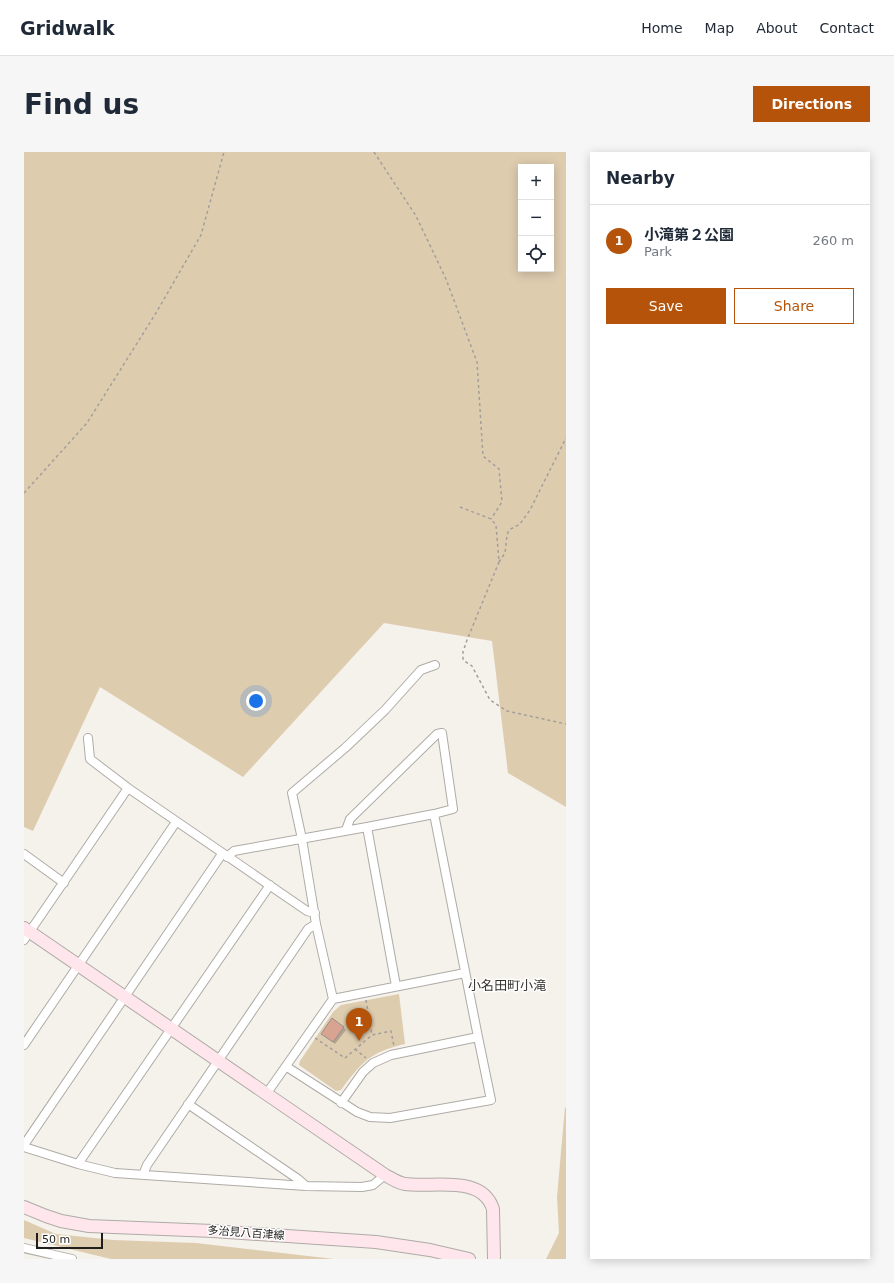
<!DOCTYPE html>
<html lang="en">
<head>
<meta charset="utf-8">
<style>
	:root { --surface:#fff; --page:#f6f6f7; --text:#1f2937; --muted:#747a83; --line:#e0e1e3; --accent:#b45309 }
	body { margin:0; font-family:"DejaVu Sans","Noto Sans JP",sans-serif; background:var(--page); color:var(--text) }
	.controls { position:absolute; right:12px; top:12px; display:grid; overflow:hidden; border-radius:0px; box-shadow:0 2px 10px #0003 }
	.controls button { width:36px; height:36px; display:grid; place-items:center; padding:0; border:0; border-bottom:1px solid var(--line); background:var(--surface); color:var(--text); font:20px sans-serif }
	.scale { position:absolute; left:12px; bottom:10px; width:67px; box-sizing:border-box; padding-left:4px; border:2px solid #1f1e1c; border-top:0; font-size:11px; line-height:14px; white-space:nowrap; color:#1f1e1c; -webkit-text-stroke:3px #fff; paint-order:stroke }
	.you { position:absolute; left:232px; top:549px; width:14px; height:14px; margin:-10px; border:3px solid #fff; border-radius:50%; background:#1a73e8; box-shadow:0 0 0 6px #1a73e833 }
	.badge { display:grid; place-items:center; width:26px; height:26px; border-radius:50%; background:var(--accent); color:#fff; font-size:13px; font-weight:700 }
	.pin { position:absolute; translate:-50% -33px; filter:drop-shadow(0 1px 2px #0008) }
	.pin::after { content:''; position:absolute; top:21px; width:14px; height:12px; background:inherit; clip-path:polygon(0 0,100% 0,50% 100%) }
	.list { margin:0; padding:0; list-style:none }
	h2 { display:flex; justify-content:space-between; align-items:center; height:52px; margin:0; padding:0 16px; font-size:17px }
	h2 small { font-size:13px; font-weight:400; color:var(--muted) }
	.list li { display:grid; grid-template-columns:26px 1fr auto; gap:12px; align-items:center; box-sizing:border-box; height:72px; padding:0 16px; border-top:1px solid var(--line) }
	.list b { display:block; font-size:15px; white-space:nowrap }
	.list p { margin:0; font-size:13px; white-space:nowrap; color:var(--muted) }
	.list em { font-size:13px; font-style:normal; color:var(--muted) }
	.actions { display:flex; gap:8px; padding:12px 16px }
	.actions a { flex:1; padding:9px 0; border:1px solid var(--accent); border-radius:0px; text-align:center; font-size:14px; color:var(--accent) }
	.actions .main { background:var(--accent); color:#fff }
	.icon { flex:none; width:22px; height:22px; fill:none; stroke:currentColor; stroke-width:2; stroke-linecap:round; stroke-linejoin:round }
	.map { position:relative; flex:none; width:542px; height:1107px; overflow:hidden; border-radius:0px }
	header { display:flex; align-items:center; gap:24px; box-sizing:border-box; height:56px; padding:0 20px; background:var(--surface); border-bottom:1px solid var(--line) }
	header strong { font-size:19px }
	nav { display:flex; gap:22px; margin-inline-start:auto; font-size:14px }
	.intro { display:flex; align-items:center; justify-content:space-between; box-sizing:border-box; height:96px; padding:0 24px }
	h1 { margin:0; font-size:28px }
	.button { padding:10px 18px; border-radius:0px; background:var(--accent); color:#fff; font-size:14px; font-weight:700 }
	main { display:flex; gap:24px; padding:0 24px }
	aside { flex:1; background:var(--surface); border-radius:0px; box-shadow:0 2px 10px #0003 }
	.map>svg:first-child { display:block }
	.green { fill:#deccaf; fill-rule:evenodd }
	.shadow { fill:#0003 }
	.building { fill:#d8a390; stroke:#968f8d }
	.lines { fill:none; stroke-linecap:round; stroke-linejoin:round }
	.street-casing { stroke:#afaba6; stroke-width:10 }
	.secondary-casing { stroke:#afaba6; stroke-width:14 }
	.path { stroke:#a29f9b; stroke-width:1.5; stroke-dasharray:3 3; stroke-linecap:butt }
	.street { stroke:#fff; stroke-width:8 }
	.secondary { stroke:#fee6ec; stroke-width:12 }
	.labels { text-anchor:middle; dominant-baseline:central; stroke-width:3; stroke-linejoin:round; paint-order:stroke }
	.street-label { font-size:11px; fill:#1f1e1c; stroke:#fff }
	.quarter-label { font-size:13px; fill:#36332f; stroke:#fff }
</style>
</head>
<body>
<header>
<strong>Gridwalk</strong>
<nav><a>Home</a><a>Map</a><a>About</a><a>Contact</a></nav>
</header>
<div class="intro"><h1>Find us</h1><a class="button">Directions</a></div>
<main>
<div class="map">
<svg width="542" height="1107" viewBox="0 0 542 1107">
	<rect width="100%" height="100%" fill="#f5f1eb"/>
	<path class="green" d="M0,0h542v655l-58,-34 -16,-132 -108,-18 -141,154 -143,-90 -67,144 -9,-4zM497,15h30v102h-30z
		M375,842l6,50c-35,8 -43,18 -64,46l-5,1 -37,-26 1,-4 33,-49 8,-7z
		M541,955l1,1v151h-20l13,-26 -2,-36z
		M0,1068l32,14 57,6 83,3 138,16h-223l-87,-21z"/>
	<path class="shadow" d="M319,875l3,3 -11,14 -10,-8z"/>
	<path class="building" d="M308,866l12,9 -11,15 -12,-8z"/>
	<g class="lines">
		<g class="street-casing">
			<path id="street" d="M64,586l2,21 38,29
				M343,675l29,159
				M0,702l40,29
				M203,705l7,-6 133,-24 67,-13 19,-5 -11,-76 -5,1 -87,85 -4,11
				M0,788l104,-152 179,123 8,2
				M309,847l-17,-75 -14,-85 -10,-46 53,-45 40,-38 36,-40 14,-5
				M0,893l152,-223
				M263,915l70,45 13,5 20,1 101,-18 -13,-63 -44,-223
				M243,941l66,-94 132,-26
				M317,951l22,-31 10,-9 18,-8 87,-18
				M164,952l110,75 8,7
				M0,993l198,-291
				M0,995l54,17 37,9 191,13 56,1 11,-2 12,-10
				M54,1012l192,-279
				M119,1023l4,-10 161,-236 8,-5
				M0,1096l48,11"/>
		</g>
		<g class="secondary-casing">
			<path id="secondary" d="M0,776l361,247c6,3 13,8 20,9 28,4 77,-10 88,25l1,50
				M0,1055l22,9 15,5 28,5 124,5 163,11 54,8 39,9"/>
		</g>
		<path class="path" d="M350,0l42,64 30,63 31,83 6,94 16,13 3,33 -11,17
			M0,341l63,-70 69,-110 45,-78 23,-83
			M436,355l31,12 5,6 3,37 -32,78 -4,12v8l9,6 18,34 17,11 59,13
			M475,410l6,-9 2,-18 2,-5 11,-6 10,-14 36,-72
			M342,848l6,35 19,-4 3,15
			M291,886l30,20 27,-23
			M331,897l11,9"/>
		<use href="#street" class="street"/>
		<use href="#secondary" class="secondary"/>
	</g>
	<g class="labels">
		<g class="street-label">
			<text transform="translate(222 1081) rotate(4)">多治見八百津線</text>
		</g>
		<g class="quarter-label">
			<text x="483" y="833">小名田町小滝</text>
		</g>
	</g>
</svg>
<div class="controls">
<button>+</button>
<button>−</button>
<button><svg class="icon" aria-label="locate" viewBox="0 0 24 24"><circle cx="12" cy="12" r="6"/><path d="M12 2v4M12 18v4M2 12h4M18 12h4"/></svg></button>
</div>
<div class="scale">50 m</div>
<div class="you"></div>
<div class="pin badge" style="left:335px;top:889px">1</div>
</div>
<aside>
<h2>Nearby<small></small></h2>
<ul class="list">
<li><span class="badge">1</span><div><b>小滝第２公園</b><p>Park</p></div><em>260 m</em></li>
</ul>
<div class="actions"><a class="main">Save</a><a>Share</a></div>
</aside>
</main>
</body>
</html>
